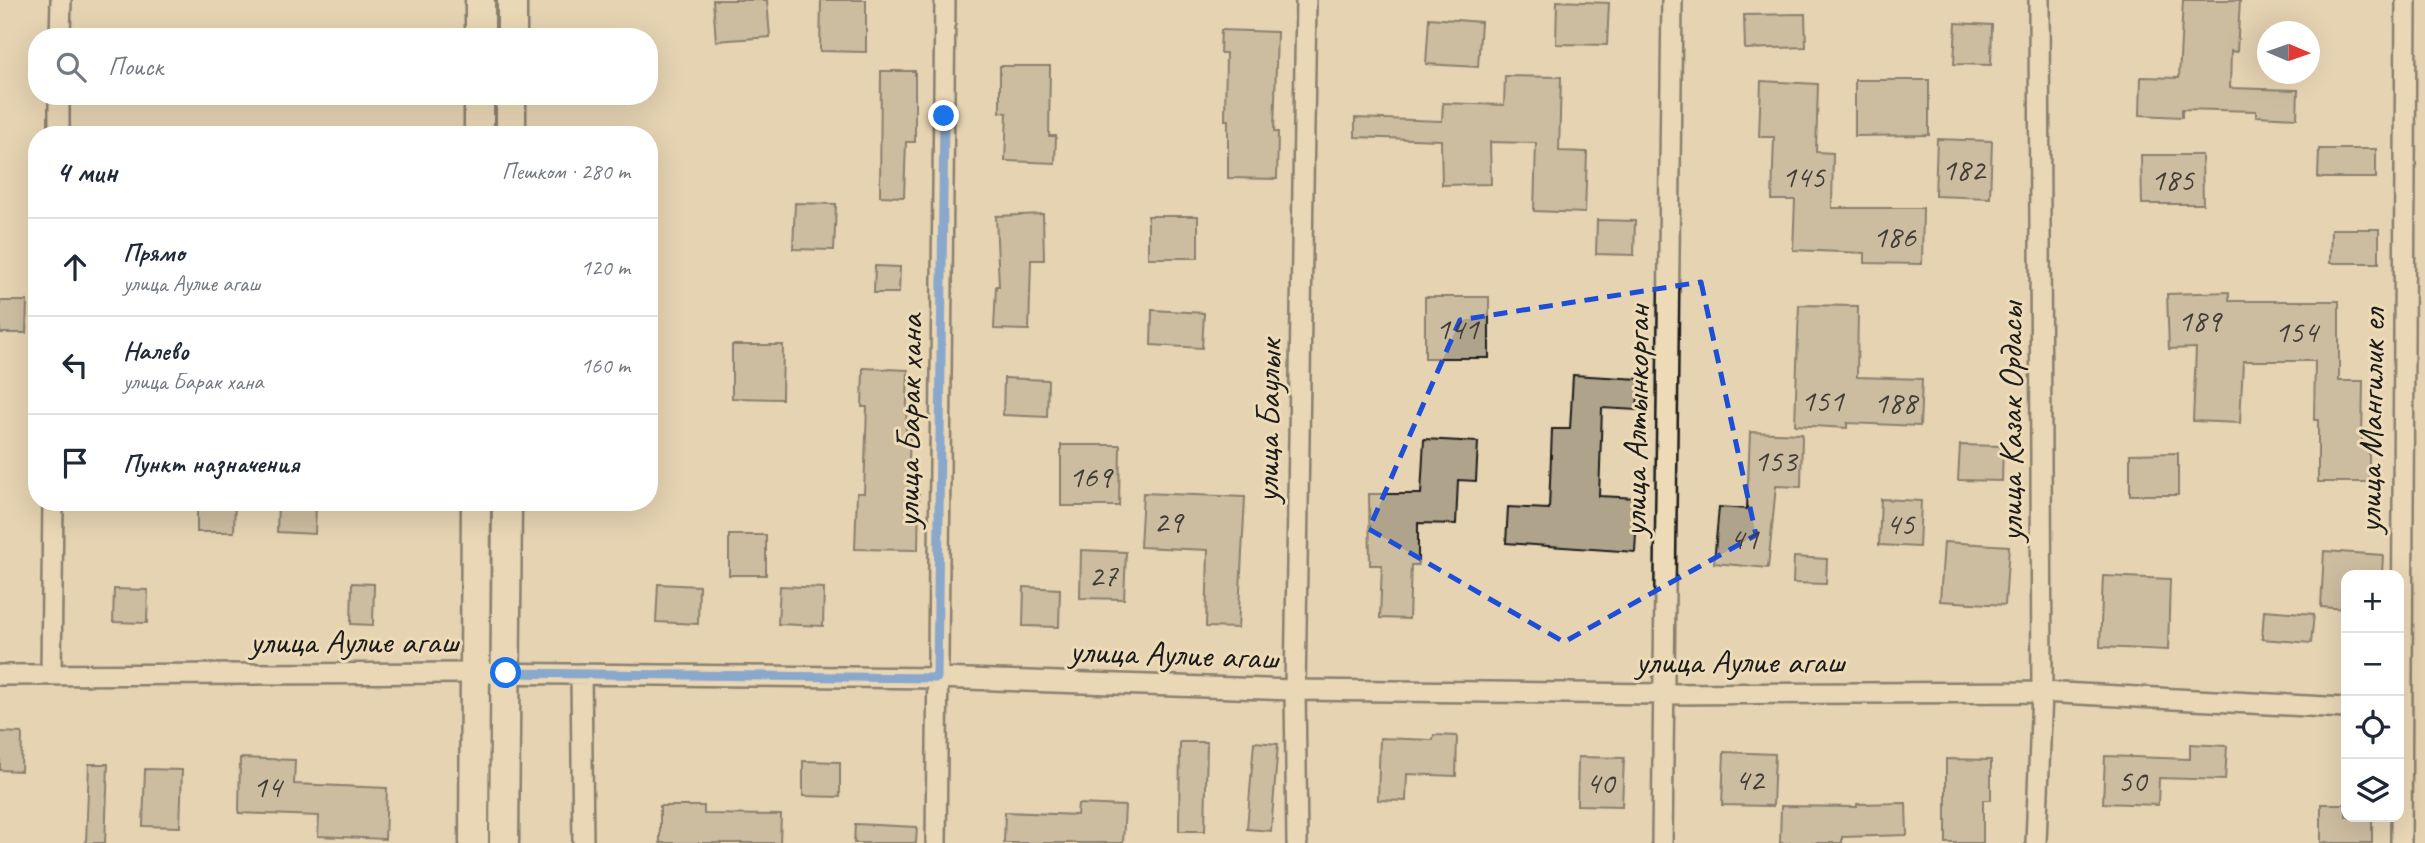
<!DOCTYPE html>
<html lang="ru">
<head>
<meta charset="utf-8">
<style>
	:root { --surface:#fff; --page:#f2f2f3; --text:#1f2937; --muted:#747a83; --line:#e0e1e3 }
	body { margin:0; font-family:Caveat,sans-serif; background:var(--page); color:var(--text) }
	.controls { position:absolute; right:21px; bottom:21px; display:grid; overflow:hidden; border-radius:14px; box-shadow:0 7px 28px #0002 }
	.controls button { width:63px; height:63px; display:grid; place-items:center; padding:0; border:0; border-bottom:2px solid var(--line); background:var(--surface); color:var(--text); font:35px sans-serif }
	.compass { position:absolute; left:2257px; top:21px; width:63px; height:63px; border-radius:50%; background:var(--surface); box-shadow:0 7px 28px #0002; rotate:92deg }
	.stop { position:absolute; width:21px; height:21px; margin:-16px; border:5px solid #1a73e8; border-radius:50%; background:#fff }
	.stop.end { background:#1a73e8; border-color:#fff; box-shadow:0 2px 7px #0008 }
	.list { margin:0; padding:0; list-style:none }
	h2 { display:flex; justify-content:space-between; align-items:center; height:91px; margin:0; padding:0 28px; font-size:30px }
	h2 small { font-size:23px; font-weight:400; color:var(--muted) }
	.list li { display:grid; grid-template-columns:46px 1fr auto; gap:21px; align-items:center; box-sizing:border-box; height:98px; padding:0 28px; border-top:2px solid var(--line) }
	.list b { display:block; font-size:26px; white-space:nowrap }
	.list p { margin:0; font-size:23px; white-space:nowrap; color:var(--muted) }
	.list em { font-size:23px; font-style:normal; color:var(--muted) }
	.icon { flex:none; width:38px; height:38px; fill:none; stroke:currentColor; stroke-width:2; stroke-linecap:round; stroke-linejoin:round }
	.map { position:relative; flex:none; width:2425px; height:843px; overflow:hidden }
	.search { position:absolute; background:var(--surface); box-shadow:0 7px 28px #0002; left:28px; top:28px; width:630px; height:77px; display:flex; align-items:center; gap:18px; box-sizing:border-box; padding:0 24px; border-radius:28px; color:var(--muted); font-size:26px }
	.panel { position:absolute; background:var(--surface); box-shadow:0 7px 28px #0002; left:28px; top:126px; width:630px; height:385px; border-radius:28px }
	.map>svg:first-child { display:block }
	.building { fill:#b0a38b; stroke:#1c1c1c; stroke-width:2 }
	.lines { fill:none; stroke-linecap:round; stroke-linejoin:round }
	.street-casing { stroke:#1c1c1c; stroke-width:24 }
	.secondary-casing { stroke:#1c1c1c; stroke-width:33 }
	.street { stroke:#eddbb8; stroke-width:19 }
	.secondary { stroke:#eddbb8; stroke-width:28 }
	.route { stroke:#1a73e8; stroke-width:9 }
	.marked { fill:none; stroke:#1d4ed8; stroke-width:5; stroke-dasharray:14 9; stroke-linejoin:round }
	.labels { text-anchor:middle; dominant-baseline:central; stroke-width:6; stroke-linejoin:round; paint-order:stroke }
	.number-label { font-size:32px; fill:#413e38 }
	.street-label { font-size:35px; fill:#1c1c1c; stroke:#eddbb8 }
</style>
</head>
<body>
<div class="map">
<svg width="2425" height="843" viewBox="0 0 2425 843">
	<rect width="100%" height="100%" fill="#e5d3b2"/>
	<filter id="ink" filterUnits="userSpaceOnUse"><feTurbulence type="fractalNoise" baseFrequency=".0143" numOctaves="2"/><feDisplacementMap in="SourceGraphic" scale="14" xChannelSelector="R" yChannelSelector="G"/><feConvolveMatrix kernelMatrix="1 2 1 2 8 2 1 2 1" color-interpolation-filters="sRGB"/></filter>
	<g filter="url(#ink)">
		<path class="building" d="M713,0h54l3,37 -54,4z
			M821,0h45v52l-46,-1z
			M2183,0h57l-3,52 -6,-1 -1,37 68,2 -1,28 -41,-2v-5l-74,-2v8l-42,-2 1,-38 38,1z
			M1557,1l52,2 -2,42 -51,-1z
			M1805,14l1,33 -61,2 -1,-34z
			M1429,18l52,4 -3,45 -52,-3z
			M1956,23l36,2 -1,40 -37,-1z
			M1221,30l56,2 -3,100h4l-1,47 -49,-1v-58h-3l1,-67h-6z
			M1000,66h50l-1,70h7l-1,27 -50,-2 2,-48 -7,-1z
			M881,71h34v71h-9l-2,55 -24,-1z
			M1505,76l56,1 -2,74 28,1 -2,61 -51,-2 2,-68 -46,-1 1,42 -49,1 -1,-45 -86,-3v-19l87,3 1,-18 61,2z
			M1855,80h74v55l-74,1z
			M1761,81l57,3 -2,68 17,1 -1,55h91l-1,56 -57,-1v-10l-72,-3 2,-50h-23l2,-63h-15z
			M1937,139l55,2 -2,57 -55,-2z
			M2319,149h57v29h-58z
			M2141,155h61l1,49h-61z
			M795,203l41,1 -2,46 -41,-1z
			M1043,214l1,46h-13l-2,70 -35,-1 2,-43h3l-3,-70z
			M1148,216h50v42h-50z
			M1597,220l38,1 -1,34 -38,-1z
			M2331,229h48v34h-49z
			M875,266l25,1 -1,26h-25z
			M2229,292v9h110v80h24l-1,60h7v41h-51v-62h-4l1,-59h-72l-3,62 -47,-2 3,-73 -27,1 -2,-55z
			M1425,297h64v61h-64z
			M0,301h27l-1,32h-26z
			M1799,305l59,1 -1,71 65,2 -2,47 -73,-3v5l-52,-3z
			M1152,310l52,3 -2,35 -51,-3z
			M732,345h51l-1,54 -50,-1z
			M863,368l45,2 -2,60h4l-2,64h11l-1,56 -63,-1 2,-56h7l3,-86h-5z
			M1573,375l66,4 -2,31 -35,-2 -3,88 39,2 -3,54 -129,-9 2,-36 41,2 3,-80h18z
			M1004,378l44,2 -1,37 -44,-2z
			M1750,432l52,2 -1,53 -25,-1 -8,82 -54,-5 5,-56 28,2z
			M1424,439l54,3 -2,39 -18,-1 -2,44 -38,-1v42h-7l-2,54 -29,-1 2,-53h-12l-1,-71h52z
			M1061,445h59l-1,61h-58z
			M1960,445l43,1 -1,35 -44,-1z
			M2178,453v42h-48v-41z
			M1143,493l102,4 -7,131 -32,-1 2,-77 -68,-3z
			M1881,499l40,2 -2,46 -40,-2z
			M197,502h38l-1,30h-37z
			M278,502h38l-1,32 -38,-2z
			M729,535h37v40h-37z
			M1944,542l65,4 -4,59 -65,-4z
			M1081,550l45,2 -2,47 -44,-1z
			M2324,551l59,4 -1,20h-36v34l-25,-2z
			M1794,557l33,2 -1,25 -33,-1z
			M2103,576l67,3 -2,71 -68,-3z
			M352,583l22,1 -1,41 -22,-1z
			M658,584l41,2 -1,38 -42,-2z
			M780,586l44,2 -1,38 -45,-2z
			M1024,587l36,2 -1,38 -36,-1z
			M114,589l34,1 -1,33 -34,-1z
			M2264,610l50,4 -3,29 -49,-4z
			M0,732l22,1 -1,38 -21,-1z
			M1434,735l23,1 -1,40 -49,-2 -1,27 -28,-1 2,-62 53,2z
			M1180,742h27l-2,89h-26z
			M1254,742l24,2 -7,87 -24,-2z
			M2190,744l37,2 -2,34 -66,-2 -1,27 -55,-2 2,-47 85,3z
			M1724,752l51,2 -2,52 -51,-1z
			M1578,757l46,1 -2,48 -45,-1z
			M240,758l55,2 -1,24 93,4 -2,51 -67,-3 1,-20 -80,-3z
			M1946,759l45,1v40h-8v43h-37z
			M803,761l37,1v35l-37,-1z
			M89,764h19l-3,79h-19z
			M145,769l37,1 -2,57 -37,-1z
			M1906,803l1,32 -65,2v6h-62l1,-37 76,1v-3z
			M1078,804l47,2 -2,37h-119l1,-31 72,3z
			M2321,804h25v13h26v26h-51z
			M660,806h44v8l77,1 -1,28h-120z
			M855,824l62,3 -1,16h-62z"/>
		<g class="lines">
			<g class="street-casing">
				<path id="street" d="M60,37l1,-37
					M59,135v-39
					M51,673l2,-171
					M581,674l2,169
					M0,675l475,-2 462,5 358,12 369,4 378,-2 304,16
					M936,843l9,-843
					M1297,843l-2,-153 11,-690
					M1662,843l10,-843
					M2036,843l6,-151 -3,-692
					M2401,843l5,-843"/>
			</g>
			<g class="secondary-casing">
				<path id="secondary" d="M480,37v-37
					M512,37v-37
					M479,135v-39
					M511,135v-39
					M474,843l2,-341
					M504,843l3,-341"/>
			</g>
			<use href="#street" class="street"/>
			<use href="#secondary" class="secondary"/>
		</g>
	</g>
	<g class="lines" filter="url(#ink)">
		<path class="route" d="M506,673l431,5 7,-562"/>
	</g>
	<path d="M0 0H2425V843H0ZM1701,282l55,253 -192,107 -195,-113 91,-209z" fill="#e5d3b2" fill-opacity=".55" fill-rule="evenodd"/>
	<path class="marked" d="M1701,282l55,253 -192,107 -195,-113 91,-209z"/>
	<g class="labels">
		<g class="number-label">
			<text x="1963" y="169">182</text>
			<text x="1803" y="176">145</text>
			<text x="2172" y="179">185</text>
			<text x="1894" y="236">186</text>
			<text x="2199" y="320">189</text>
			<text x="1457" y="328">141</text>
			<text x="2296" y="331">154</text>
			<text x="1822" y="400">151</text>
			<text x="1895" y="402">188</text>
			<text x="1775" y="460">153</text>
			<text x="1090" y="476">169</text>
			<text x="1168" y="521">29</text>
			<text x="1900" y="523">45</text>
			<text x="1744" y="538">41</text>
			<text x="1103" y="575">27</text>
			<text x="1749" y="779">42</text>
			<text x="2132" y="780">50</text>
			<text x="1600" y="782">40</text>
			<text x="267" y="786">14</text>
		</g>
		<g class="street-label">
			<text transform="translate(909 421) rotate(-89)">улица Барак хана</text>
			<text transform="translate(1268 421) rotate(-89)">улица Баулык</text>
			<text transform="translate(1636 421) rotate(-89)">улица Алтынкорган</text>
			<text transform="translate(2371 421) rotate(-89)">улица Мангилик ел</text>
			<text transform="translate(2010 422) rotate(-90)">улица Казак Ордасы</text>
			<text x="354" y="641">улица Аулие агаш</text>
			<text transform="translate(1174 654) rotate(2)">улица Аулие агаш</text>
			<text x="1740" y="661">улица Аулие агаш</text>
		</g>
	</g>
</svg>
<div class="controls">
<button>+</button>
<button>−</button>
<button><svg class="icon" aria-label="locate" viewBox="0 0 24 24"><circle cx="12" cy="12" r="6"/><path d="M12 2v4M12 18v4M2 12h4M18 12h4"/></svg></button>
<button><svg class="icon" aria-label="layers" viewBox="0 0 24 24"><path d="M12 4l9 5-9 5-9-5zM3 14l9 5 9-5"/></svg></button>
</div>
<svg class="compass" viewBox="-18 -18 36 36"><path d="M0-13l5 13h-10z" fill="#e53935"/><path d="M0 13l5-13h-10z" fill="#747a83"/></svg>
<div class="stop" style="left:506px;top:673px"></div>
<div class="stop end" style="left:944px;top:116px"></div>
<div class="search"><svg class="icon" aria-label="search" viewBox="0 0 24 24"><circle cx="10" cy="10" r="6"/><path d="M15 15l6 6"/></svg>Поиск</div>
<section class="panel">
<h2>4 мин<small>Пешком · 280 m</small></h2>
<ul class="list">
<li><svg class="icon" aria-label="ahead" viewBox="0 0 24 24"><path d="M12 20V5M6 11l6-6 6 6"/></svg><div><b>Прямо</b><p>улица Аулие агаш</p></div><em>120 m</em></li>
<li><svg class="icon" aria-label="left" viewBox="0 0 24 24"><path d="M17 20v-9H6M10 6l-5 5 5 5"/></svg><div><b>Налево</b><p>улица Барак хана</p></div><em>160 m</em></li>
<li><svg class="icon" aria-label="arrive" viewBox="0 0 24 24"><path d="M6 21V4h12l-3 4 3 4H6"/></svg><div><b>Пункт назначения</b></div></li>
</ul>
</section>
</div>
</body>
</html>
